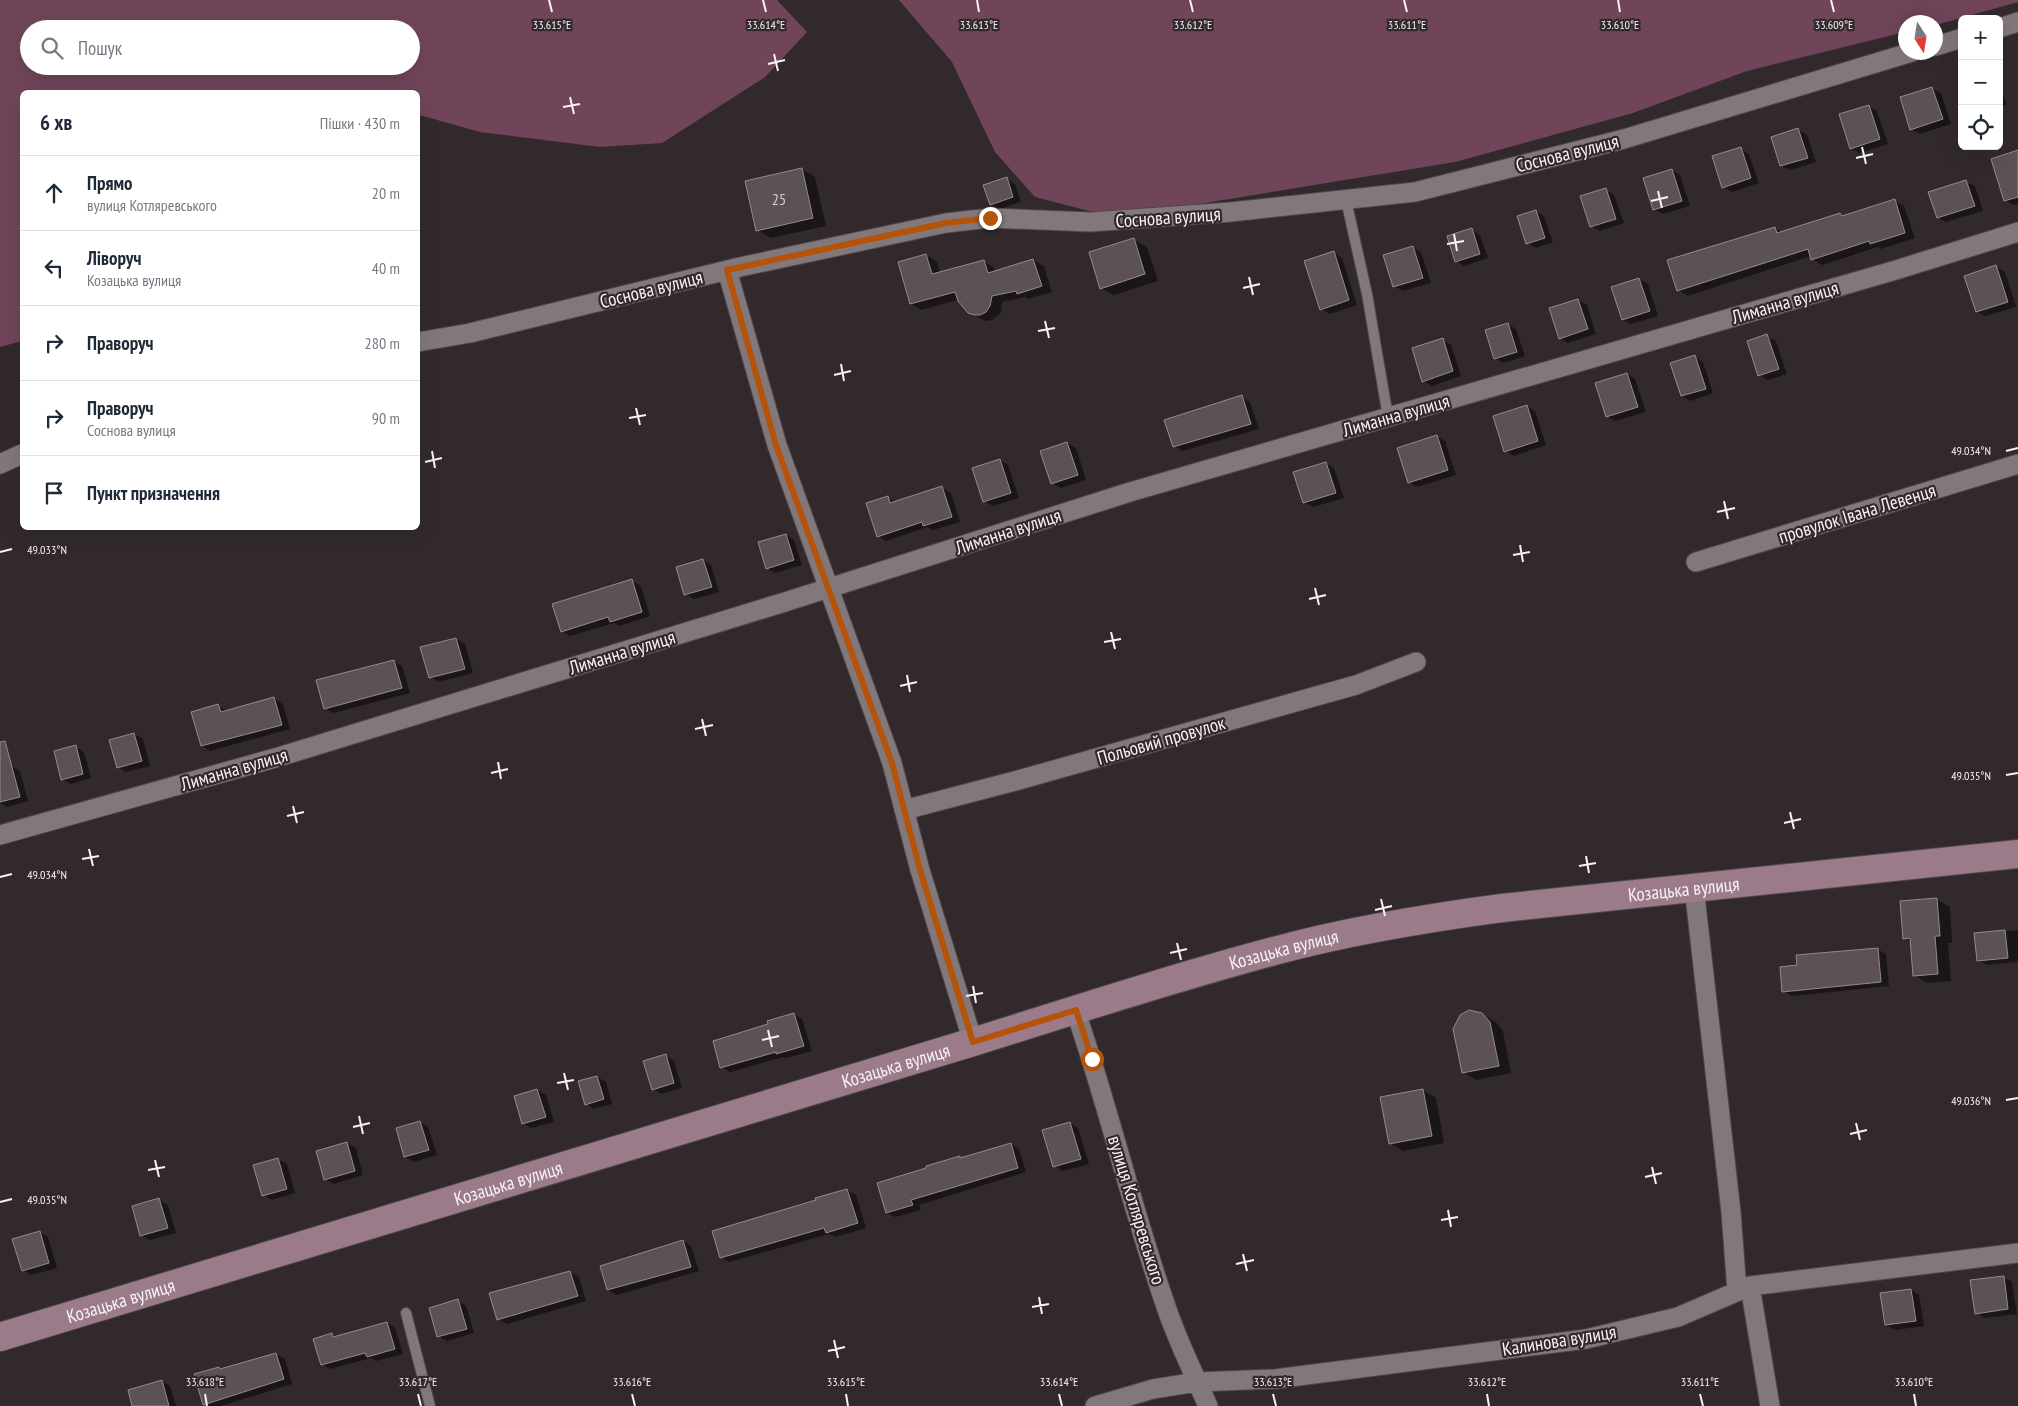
<!DOCTYPE html>
<html lang="uk">
<head>
<meta charset="utf-8">
<style>
	:root { --surface:#fff; --page:#f2f2f3; --text:#1f2937; --muted:#747a83; --line:#e0e1e3 }
	body { margin:0; font-family:"PT Sans Narrow",sans-serif; background:var(--page); color:var(--text) }
	.controls { position:absolute; right:15px; top:15px; display:grid; overflow:hidden; border-radius:8px; box-shadow:0 5px 20px #0002 }
	.controls button { width:45px; height:45px; display:grid; place-items:center; padding:0; border:0; border-bottom:1px solid var(--line); background:var(--surface); color:var(--text); font:25px sans-serif }
	.compass { position:absolute; left:1898px; top:15px; width:45px; height:45px; border-radius:50%; background:var(--surface); box-shadow:0 5px 20px #0002; rotate:168deg }
	.stop { position:absolute; width:15px; height:15px; margin:-11px; border:4px solid #b45309; border-radius:50%; background:#fff }
	.stop.end { background:#b45309; border-color:#fff; box-shadow:0 1px 5px #0008 }
	.list { margin:0; padding:0; list-style:none }
	h2 { display:flex; justify-content:space-between; align-items:center; height:65px; margin:0; padding:0 20px; font-size:21px }
	h2 small { font-size:16px; font-weight:400; color:var(--muted) }
	.list li { display:grid; grid-template-columns:32px 1fr auto; gap:15px; align-items:center; box-sizing:border-box; height:75px; padding:0 20px; border-top:1px solid var(--line) }
	.list b { display:block; font-size:19px; white-space:nowrap }
	.list p { margin:0; font-size:16px; white-space:nowrap; color:var(--muted) }
	.list em { font-size:16px; font-style:normal; color:var(--muted) }
	.icon { flex:none; width:28px; height:28px; fill:none; stroke:currentColor; stroke-width:2; stroke-linecap:round; stroke-linejoin:round }
	.map { position:relative; flex:none; width:2018px; height:1406px; overflow:hidden }
	.search { position:absolute; background:var(--surface); box-shadow:0 5px 20px #0002; left:20px; top:20px; width:400px; height:55px; display:flex; align-items:center; gap:12px; box-sizing:border-box; padding:0 18px; border-radius:28px; color:var(--muted); font-size:19px }
	.panel { position:absolute; background:var(--surface); box-shadow:0 5px 20px #0002; left:20px; top:90px; width:400px; height:440px; border-radius:8px }
	.map>svg:first-child { display:block }
	.forest { fill:#70455a; fill-rule:evenodd }
	.shadow { fill:#0007 }
	.building { fill:#5c5256; stroke:#958b8f }
	.lines { fill:none; stroke-linecap:round; stroke-linejoin:round }
	.service-casing { stroke:#4f484b; stroke-width:12 }
	.minor-casing { stroke:#4f484b; stroke-width:21 }
	.secondary-casing { stroke:#4f484b; stroke-width:30 }
	.service { stroke:#82787c; stroke-width:10 }
	.minor { stroke:#82787c; stroke-width:19 }
	.secondary { stroke:#9b7a89; stroke-width:28 }
	.route { stroke:#b45309; stroke-width:6 }
	.ticks { fill:none; stroke:#f8f2f4; stroke-width:2 }
	.labels { text-anchor:middle; dominant-baseline:central; stroke-width:4.5; stroke-linejoin:round; paint-order:stroke }
	.number-label { font-size:16px; fill:#d1cacc }
	.street-label { font-size:19px; fill:#f8f2f4; stroke:#32292d }
	.ticks-label { font-size:12px; text-anchor:middle; fill:#f8f2f4; stroke:#32292d; stroke-width:4.5; stroke-linejoin:round; paint-order:stroke }
</style>
</head>
<body>
<div class="map">
<svg width="2018" height="1406" viewBox="0 0 2018 1406">
	<rect width="100%" height="100%" fill="#32292d"/>
	<path class="forest" d="M0,0h777l30,32 -42,45 -103,66 -62,4 -120,-15 -57,-16h-5v-24h-396v249l-22,6zM29,29h382v37h-382z
		M899,0h1119v2l-82,23v-3h-30l-1,10 -158,39 -114,42 -178,49 -305,50 -61,-1 -54,-14 -40,-45 -43,-90z"/>
	<path class="shadow" d="M1999,81l8,24 -8,2z
		M1932,88l9,5 10,31 -31,10 -9,-5z
		M1868,106l9,5 11,33 -29,9 -8,-5z
		M1798,130l9,5 9,27 -26,8 -8,-4z
		M1741,149l8,5 10,29 -27,9 -9,-5z
		M2018,152v52l-4,1 -9,-5z
		M802,169l13,8 11,49 -55,12 -14,-8z
		M1672,170l8,5 10,31 -27,8 -9,-5z
		M1007,179l8,5 6,18 -22,7 -8,-5z
		M1966,182l9,4 8,25 -37,11 -8,-4z
		M1606,190l8,5 10,28 -24,8 -9,-5z
		M1894,201l10,5 11,32 -34,11 -3,-2 -56,18 -10,-6 -1,-3 -123,40 -10,-6 97,-62 8,5 57,-19 5,3z
		M1536,211l8,5 9,26 -17,6 -9,-5z
		M1472,230l8,5 8,23 -24,8 -8,-5z
		M1134,240l13,7 11,34 -44,14 -13,-7z
		M1412,247l9,5 10,31 -28,8 -9,-5z
		M1334,253l8,5 15,47 -27,9 -9,-5z
		M926,255l11,7 3,11 44,-12 10,7 2,4 37,-12 11,6 8,26 -24,7 -3,-2 -23,5 -1,11 -9,7 -7,1 -17,-9 -10,-12 -37,10 -10,-6z
		M1996,267l9,5 11,35 -31,9 -8,-4z
		M1639,279l9,5 10,32 -27,8 -8,-4z
		M1578,300l9,5 9,29 -28,9 -8,-5z
		M1508,324l8,5 9,27 -21,7 -9,-5z
		M1767,336l9,5 11,33 -19,6 -9,-5z
		M1443,340l8,5 10,31 -29,10 -9,-5z
		M1695,357l8,5 10,31 -22,8 -9,-5z
		M1627,374l8,5 11,33 -31,9 -8,-5z
		M1242,397l8,5 9,27 -77,22 -8,-5z
		M1527,406l8,5 11,34 -32,11 -9,-5z
		M1436,436l9,5 11,34 -39,12 -8,-5z
		M1067,443l9,5 10,32 -25,8 -9,-5z
		M1000,460l8,5 11,33 -26,8 -9,-5z
		M1326,463l8,5 10,30 -31,9 -9,-5z
		M942,488l9,5 9,29 -27,8 -6,-3 -41,14 -8,-5 10,-38 8,4z
		M786,535l8,5 8,25 -27,8 -8,-5z
		M703,560l8,5 8,27 -25,7 -9,-5z
		M632,581l9,5 9,30 -31,10 -5,-3 -44,13 -8,-5z
		M456,639l9,5 8,29 -34,9 -9,-5z
		M394,661l8,5 8,27 -77,20 -8,-5z
		M274,699l9,5 7,25 -80,22 -8,-5 16,-40 9,5z
		M134,734l9,5 7,27 -24,6 -8,-5z
		M76,747l8,5 7,26 -20,6 -9,-5z
		M11,766l9,5 8,30 -21,6 -7,-4v-34z
		M1936,899l14,8 2,36h-4l3,38 -24,2 -13,-8 -3,-33 -7,-4z
		M2018,930v30l-2,2 -29,3 -9,-5 -2,-26z
		M1877,949l9,5 3,32 -97,10 -9,-5z
		M794,1014l8,5 10,32 -26,7 -3,-1 -53,15 -8,-5 47,-42z
		M1482,1014l14,8 7,9 8,42 -35,7 -13,-8z
		M666,1056l8,5 8,27 -21,6 -8,-5z
		M597,1077l9,5 6,22 -18,5 -8,-5z
		M537,1090l9,5 8,27 -23,6 -8,-5 -8,-27z
		M1423,1090l13,8 8,45 -41,8 -13,-8z
		M420,1122l8,5 9,28 -23,7 -9,-5z
		M1070,1123l8,5 11,36 -26,7 -9,-5z
		M347,1143l9,5 7,27 -29,9 -9,-5z
		M1011,1144l8,5 7,23 -107,33 2,5 -26,7 -8,-4 73,-56 2,2z
		M278,1159l9,5 8,29 -23,7 -9,-5z
		M847,1190l9,5 10,33 -30,9 -7,-3 -100,28 -8,-5 97,-56z
		M159,1200l9,5 8,28 -26,7 -9,-5z
		M40,1232l8,5 9,31 -26,7 -8,-5z
		M683,1241l8,5 8,25 -82,24 -9,-5z
		M570,1272l9,5 7,24 -79,23 -9,-5z
		M2003,1277l9,5 5,32 -32,4 -9,-5z
		M1911,1290l8,5 5,31 -29,4 -9,-5z
		M458,1301l8,5 8,27 -27,8 -9,-5z
		M387,1323l8,5 8,26 -27,7 -5,-3 -41,11 -8,-5 10,-30 5,3z
		M276,1354l9,5 7,25 -71,22h-13l-4,-2 15,-36 3,2z
		M162,1381l8,5 6,20h-42z"/>
	<path class="building" d="M1932,87l11,32 -33,11 -10,-33z
		M1869,105l11,34 -30,10 -11,-35z
		M1798,128l10,30 -28,8 -9,-29z
		M1741,147l10,31 -29,10 -10,-32z
		M2018,150v47l-14,4 -13,-42z
		M802,168l11,50 -57,13 -11,-50z
		M1672,169l10,32 -29,9 -10,-32z
		M1007,177l6,20 -23,8 -7,-20z
		M1966,180l9,26 -38,12 -9,-26z
		M1606,188l10,31 -26,8 -10,-31z
		M1895,199l10,34 -35,11 -1,-3 -58,19 -3,-11 -131,42 -10,-31 108,-33 2,6 63,-20 2,3z
		M1536,210l9,28 -19,6 -9,-28z
		M1472,228l8,26 -25,8 -8,-26z
		M1134,238l11,36 -45,15 -11,-37z
		M1413,246l10,32 -30,9 -10,-32z
		M1334,251l15,49 -29,10 -16,-49z
		M926,254l6,20 52,-14 4,13 45,-14 9,27 -25,8 -1,-3 -24,5 -2,10 -4,6 -6,3h-6l-6,-2 -10,-12 -3,-9 -45,12 -12,-42z
		M1996,265l12,37 -32,10 -12,-36z
		M1639,278l11,33 -28,9 -11,-33z
		M1578,299l10,30 -29,10 -10,-31z
		M1508,323l9,29 -23,7 -9,-29z
		M1767,334l12,35 -21,7 -11,-35z
		M1443,338l10,33 -31,11 -10,-34z
		M1695,355l11,34 -25,7 -11,-33z
		M1627,373l11,34 -32,10 -11,-34z
		M1242,395l9,29 -78,23 -9,-27z
		M1527,405l11,36 -34,11 -11,-36z
		M1437,435l11,35 -40,13 -11,-35z
		M1067,442l11,33 -27,9 -11,-33z
		M1000,459l11,34 -28,9 -11,-34z
		M1326,462l10,31 -33,10 -10,-31z
		M942,486l10,31 -29,9 -1,-4 -45,15 -11,-34 22,-7 2,7z
		M786,534l8,26 -28,9 -8,-27z
		M703,559l9,28 -28,8 -8,-28z
		M632,579l10,33 -32,10 -2,-5 -47,15 -9,-28z
		M456,638l9,31 -36,9 -9,-31z
		M394,660l8,28 -78,21 -8,-29z
		M274,697l8,28 -81,21 -10,-34 27,-8 3,8z
		M134,733l8,28 -25,7 -8,-28z
		M5,741l15,56 -20,5v-60z
		M76,745l7,29 -22,6 -7,-29z
		M1937,898l3,38h-5l3,38 -25,2 -3,-38 -7,1 -3,-38z
		M2005,930l3,28 -31,3 -3,-28z
		M1878,948l3,34 -99,10 -2,-25 17,-2 -1,-10z
		M1469,1010l13,3 8,9 9,44 -37,7 -9,-44 7,-14z
		M794,1013l10,33 -28,8v-2l-56,16 -7,-27 55,-17 -1,-3z
		M666,1054l8,29 -22,7 -9,-29z
		M597,1076l7,23 -19,6 -7,-24z
		M537,1089l9,28 -24,7 -8,-28z
		M1423,1089l9,47 -43,8 -9,-47z
		M420,1121l9,29 -25,7 -8,-29z
		M1070,1122l11,37 -28,8 -11,-37z
		M347,1142l8,29 -31,9 -8,-29z
		M1011,1143l7,25 -107,32 2,5 -27,8 -9,-30 49,-15v-2l34,-10v2z
		M278,1158l9,31 -25,7 -9,-31z
		M847,1189l11,34 -32,10 -2,-5 -104,30 -8,-27 104,-31 -1,-2z
		M159,1198l9,30 -28,8 -8,-30z
		M40,1231l9,32 -27,8 -10,-32z
		M683,1240l8,27 -84,23 -7,-24z
		M570,1271l8,25 -81,24 -8,-27z
		M2004,1276l4,33 -33,5 -5,-34z
		M1911,1289l5,32 -31,4 -5,-32z
		M458,1299l9,30 -30,8 -8,-29z
		M387,1322l8,27 -28,8 -2,-4 -44,12 -8,-26 19,-6 1,4z
		M276,1353l8,26 -81,26 -9,-31 25,-7 1,2z
		M162,1380l7,26h-37l-4,-16z"/>
	<g class="lines">
		<g class="service-casing">
			<path id="service" d="M1346,200l21,94 21,123
				M406,1313l24,93"/>
		</g>
		<g class="minor-casing">
			<path id="minor" d="M1999,28l19,-6
				M1936,46l26,-8
				M727,270l50,175 115,318 28,107 53,172
				M418,342l52,-9 270,-66 206,-44 44,-5 100,4 141,-10 184,-20 209,-53 288,-87
				M0,464l22,-10
				M1696,562l322,-98
				M904,810l111,-29 341,-96 60,-23
				M0,835l275,-77 510,-156 345,-110 766,-222 122,-38
				M1694,887l37,325 6,79
				M1075,1010c35,100 58,205 94,305 11,31 26,61 39,91
				M1750,1286l20,120
				M1095,1406l58,-17 44,-7 78,-3 311,-40 92,-22 72,-31 268,-33"/>
		</g>
		<g class="secondary-casing">
			<g id="secondary">
				<path id="s1" d="M0,1337l973,-295c102,-32 203,-65 305,-92 74,-20 149,-32 224,-42l516,-54"/>
			</g>
		</g>
		<use href="#service" class="service"/>
		<use href="#minor" class="minor"/>
		<use href="#secondary" class="secondary"/>
	</g>
	<g class="lines">
		<path class="route" d="M990,218l-44,5 -219,47 49,175 116,318 28,107 53,172 103,-32 16,49"/>
	</g>
	<path class="ticks" d="M549,0l3,12M763,0l3,12M977,0l2,12M1190,0l3,12M1404,0l3,12M1618,0l2,12M1831,0l3,12M774,54l4,17M768,64l17,-4M570,97l4,17M563,107l17,-3M1862,147l4,17M1856,158l17,-4M1658,191l4,17M1651,201l17,-4M1454,234l3,17M1447,244l17,-3M1249,277l4,18M1243,288l17,-4M1045,321l4,17M1038,331l17,-3M841,364l3,17M834,375l17,-4M636,408l4,17M629,418l17,-3M432,451l3,17M2006,451l12,-3M425,462l17,-4M1724,501l4,18M1717,512l18,-4M1520,545l3,17M0,552l12,-3M1513,555l17,-3M1315,588l4,17M1309,599l17,-4M1111,632l4,17M1104,642l17,-3M907,675l3,17M900,686l17,-4M702,719l4,17M695,729l18,-4M498,762l3,17M491,773l17,-4M2006,775l12,-2M293,806l4,17M1790,812l4,17M287,816l17,-4M1784,823l17,-4M89,849l4,17M1586,856l3,17M82,859l17,-3M1579,866l17,-3M0,877l12,-3M1381,899l4,17M1375,910l17,-4M1177,943l4,17M1170,953l17,-4M973,986l3,17M966,996l17,-3M768,1030l4,17M762,1040l17,-4M564,1073l4,17M557,1083l17,-3M2006,1100l12,-2M359,1116l4,18M1856,1123l4,17M353,1127l17,-4M1850,1134l17,-4M155,1160l4,17M1652,1167l4,17M148,1170l17,-3M1645,1177l17,-4M0,1202l12,-3M1448,1210l3,17M1441,1220l17,-3M1243,1254l4,17M1236,1264l18,-4M1039,1297l3,17M1032,1307l17,-3M834,1340l4,18M828,1351l17,-4M205,1394l2,12M418,1394l3,12M632,1394l3,12M846,1394l2,12M1059,1394l3,12M1273,1394l3,12M1487,1394l2,12M1700,1394l3,12M1914,1394l2,12"/>
	<g class="labels">
		<g class="number-label">
			<text x="779" y="199">25</text>
		</g>
		<g class="street-label">
			<text transform="translate(1567 153) rotate(-14)">Соснова вулиця</text>
			<text transform="translate(1168 217) rotate(-4)">Соснова вулиця</text>
			<text transform="translate(651 289) rotate(-14)">Соснова вулиця</text>
			<text transform="translate(1785 302) rotate(-16)">Лиманна вулиця</text>
			<text transform="translate(1396 415) rotate(-16)">Лиманна вулиця</text>
			<text transform="translate(1857 513) rotate(-17)">провулок Івана Левенця</text>
			<text transform="translate(1008 531) rotate(-18)">Лиманна вулиця</text>
			<text transform="translate(622 652) rotate(-17)">Лиманна вулиця</text>
			<text transform="translate(1161 740) rotate(-16)">Польовий провулок</text>
			<text transform="translate(234 769) rotate(-16)">Лиманна вулиця</text>
			<text stroke="none"><textPath href="#s1" startOffset="1746">Козацька вулиця</textPath></text>
			<text stroke="none"><textPath href="#s1" startOffset="1341">Козацька вулиця</textPath></text>
			<text stroke="none"><textPath href="#s1" startOffset="936">Козацька вулиця</textPath></text>
			<text stroke="none"><textPath href="#s1" startOffset="531">Козацька вулиця</textPath></text>
			<text transform="translate(1137 1210) rotate(73)">вулиця Котляревського</text>
			<text stroke="none"><textPath href="#s1" startOffset="126">Козацька вулиця</textPath></text>
			<text transform="translate(1559 1340) rotate(-9)">Калинова вулиця</text>
		</g>
	</g>
	<g class="ticks-label">
		<text x="552" y="29">33.615°E</text>
		<text x="766" y="29">33.614°E</text>
		<text x="979" y="29">33.613°E</text>
		<text x="1193" y="29">33.612°E</text>
		<text x="1407" y="29">33.611°E</text>
		<text x="1620" y="29">33.610°E</text>
		<text x="1834" y="29">33.609°E</text>
		<text x="1971" y="455">49.034°N</text>
		<text x="47" y="554">49.033°N</text>
		<text x="1971" y="780">49.035°N</text>
		<text x="47" y="879">49.034°N</text>
		<text x="1971" y="1105">49.036°N</text>
		<text x="47" y="1204">49.035°N</text>
		<text x="205" y="1386">33.618°E</text>
		<text x="418" y="1386">33.617°E</text>
		<text x="632" y="1386">33.616°E</text>
		<text x="846" y="1386">33.615°E</text>
		<text x="1059" y="1386">33.614°E</text>
		<text x="1273" y="1386">33.613°E</text>
		<text x="1487" y="1386">33.612°E</text>
		<text x="1700" y="1386">33.611°E</text>
		<text x="1914" y="1386">33.610°E</text>
	</g>
</svg>
<div class="controls">
<button>+</button>
<button>−</button>
<button><svg class="icon" aria-label="locate" viewBox="0 0 24 24"><circle cx="12" cy="12" r="6"/><path d="M12 2v4M12 18v4M2 12h4M18 12h4"/></svg></button>
</div>
<svg class="compass" viewBox="-18 -18 36 36"><path d="M0-13l5 13h-10z" fill="#e53935"/><path d="M0 13l5-13h-10z" fill="#747a83"/></svg>
<div class="stop" style="left:1092px;top:1059px"></div>
<div class="stop end" style="left:990px;top:218px"></div>
<div class="search"><svg class="icon" aria-label="search" viewBox="0 0 24 24"><circle cx="10" cy="10" r="6"/><path d="M15 15l6 6"/></svg>Пошук</div>
<section class="panel">
<h2>6 хв<small>Пішки · 430 m</small></h2>
<ul class="list">
<li><svg class="icon" aria-label="ahead" viewBox="0 0 24 24"><path d="M12 20V5M6 11l6-6 6 6"/></svg><div><b>Прямо</b><p>вулиця Котляревського</p></div><em>20 m</em></li>
<li><svg class="icon" aria-label="left" viewBox="0 0 24 24"><path d="M17 20v-9H6M10 6l-5 5 5 5"/></svg><div><b>Ліворуч</b><p>Козацька вулиця</p></div><em>40 m</em></li>
<li><svg class="icon" aria-label="right" viewBox="0 0 24 24"><path d="M7 20v-9h11M14 6l5 5-5 5"/></svg><div><b>Праворуч</b></div><em>280 m</em></li>
<li><svg class="icon" aria-label="right" viewBox="0 0 24 24"><path d="M7 20v-9h11M14 6l5 5-5 5"/></svg><div><b>Праворуч</b><p>Соснова вулиця</p></div><em>90 m</em></li>
<li><svg class="icon" aria-label="arrive" viewBox="0 0 24 24"><path d="M6 21V4h12l-3 4 3 4H6"/></svg><div><b>Пункт призначення</b></div></li>
</ul>
</section>
</div>
</body>
</html>
